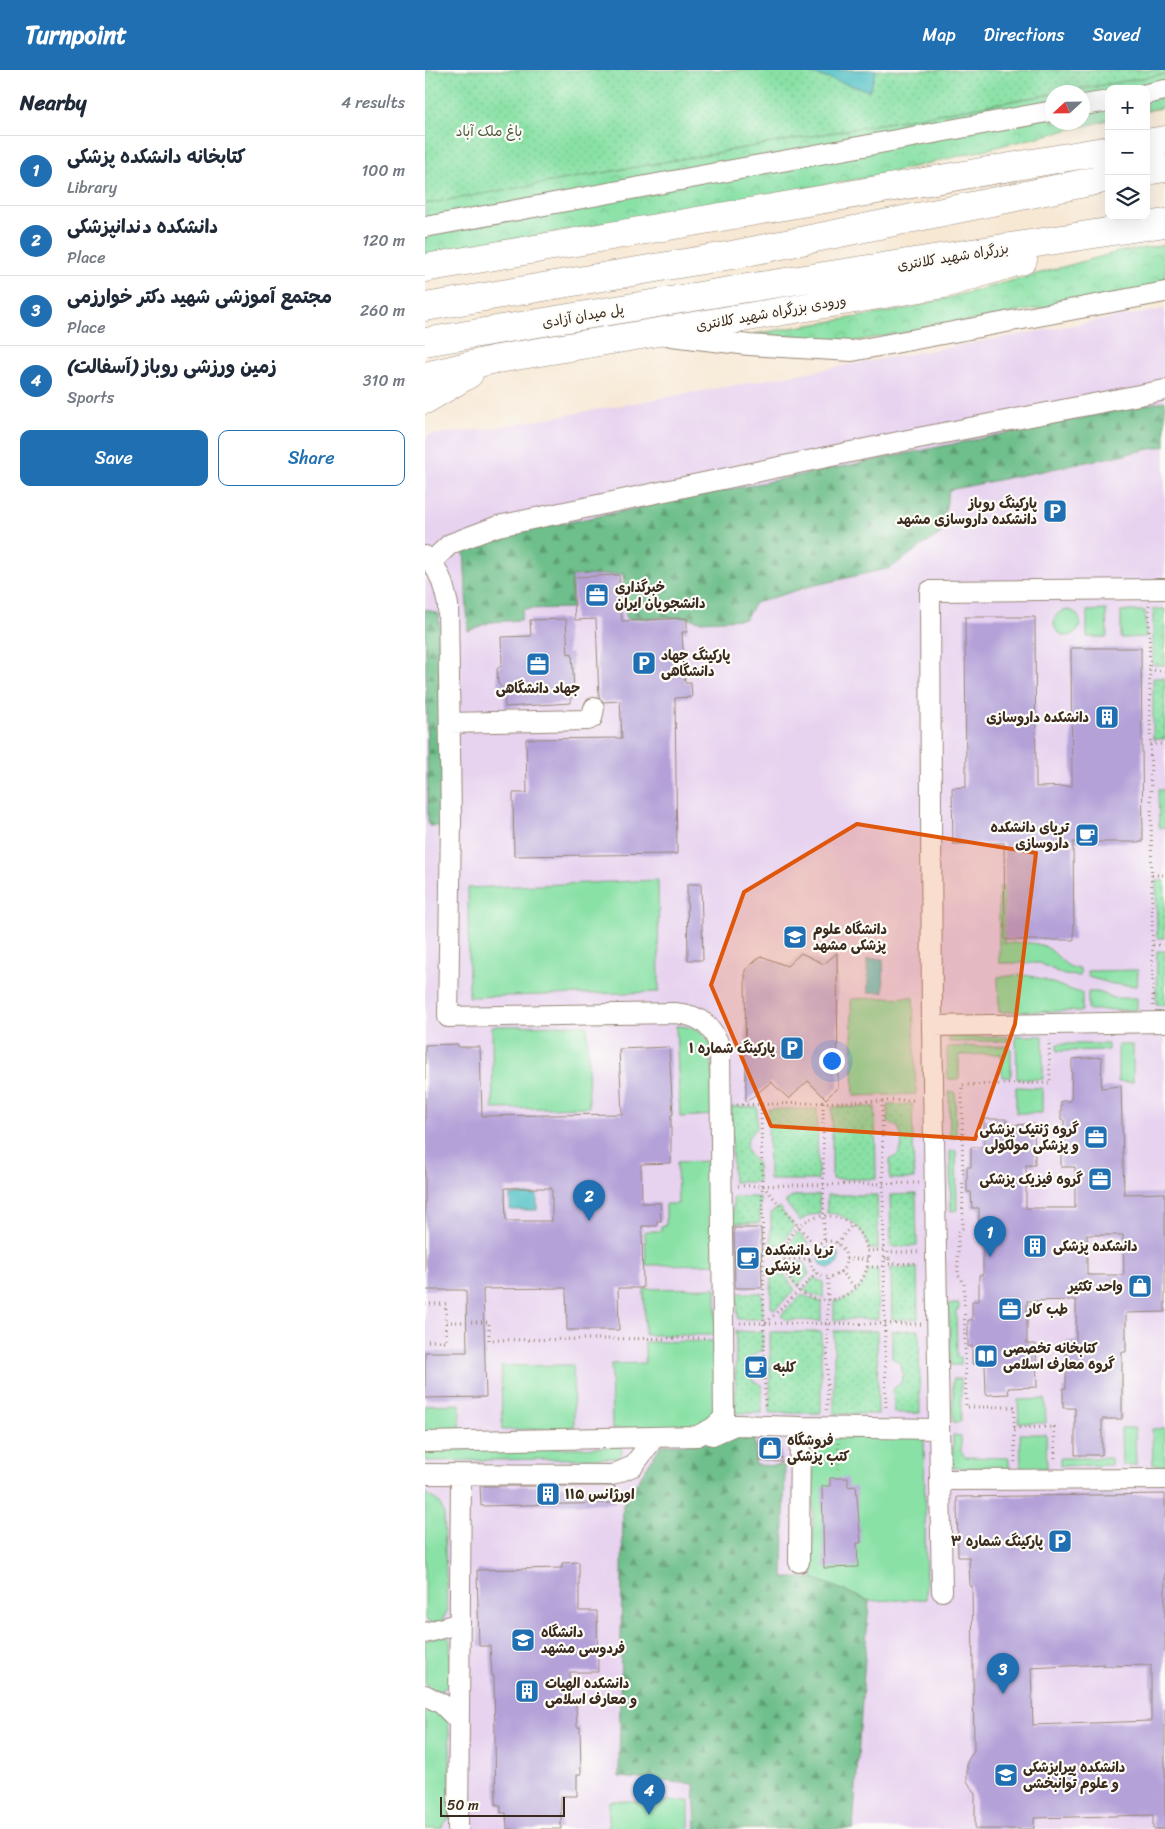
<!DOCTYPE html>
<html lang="en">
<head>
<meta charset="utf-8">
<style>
	:root { --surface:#fff; --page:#f6f6f7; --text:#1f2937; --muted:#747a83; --line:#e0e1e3; --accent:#1f6fb2 }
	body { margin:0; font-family:Sriracha,"Playpen Sans Arabic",sans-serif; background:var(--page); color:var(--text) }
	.controls { position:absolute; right:15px; top:15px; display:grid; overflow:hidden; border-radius:10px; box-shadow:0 5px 20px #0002 }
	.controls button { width:45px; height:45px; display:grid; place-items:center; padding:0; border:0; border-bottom:1px solid var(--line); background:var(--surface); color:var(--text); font:25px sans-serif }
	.compass { position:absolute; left:620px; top:15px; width:45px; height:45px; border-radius:50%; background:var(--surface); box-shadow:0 5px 20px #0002; rotate:248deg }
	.scale { position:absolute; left:15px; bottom:12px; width:125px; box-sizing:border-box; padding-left:5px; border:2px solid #3b2a1e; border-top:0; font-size:14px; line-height:18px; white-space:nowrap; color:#3b2a1e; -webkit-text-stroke:4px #fdfcf7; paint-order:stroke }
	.you { position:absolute; left:406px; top:990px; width:18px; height:18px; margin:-12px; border:4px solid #fff; border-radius:50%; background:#1a73e8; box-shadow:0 0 0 8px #1a73e833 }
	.badge { display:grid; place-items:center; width:32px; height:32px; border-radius:50%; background:var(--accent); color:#fff; font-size:16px; font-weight:700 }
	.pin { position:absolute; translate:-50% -41px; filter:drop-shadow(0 1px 2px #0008) }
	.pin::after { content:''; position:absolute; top:26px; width:18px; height:15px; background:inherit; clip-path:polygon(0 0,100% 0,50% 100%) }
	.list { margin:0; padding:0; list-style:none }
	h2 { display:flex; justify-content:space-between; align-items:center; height:65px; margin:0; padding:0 20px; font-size:21px }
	h2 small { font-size:16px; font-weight:400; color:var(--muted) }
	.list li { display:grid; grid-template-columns:32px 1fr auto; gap:15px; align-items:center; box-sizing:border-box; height:70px; padding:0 20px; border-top:1px solid var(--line) }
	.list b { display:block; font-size:19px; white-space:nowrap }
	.list p { margin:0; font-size:16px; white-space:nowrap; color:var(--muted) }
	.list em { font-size:16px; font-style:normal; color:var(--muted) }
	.actions { display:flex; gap:10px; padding:15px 20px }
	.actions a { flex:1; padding:11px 0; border:1px solid var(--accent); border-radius:10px; text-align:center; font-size:18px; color:var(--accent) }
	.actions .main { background:var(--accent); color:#fff }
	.icon { flex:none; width:28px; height:28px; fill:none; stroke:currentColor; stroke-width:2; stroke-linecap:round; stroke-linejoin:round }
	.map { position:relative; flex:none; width:740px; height:1759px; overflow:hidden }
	header { display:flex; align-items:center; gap:30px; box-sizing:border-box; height:70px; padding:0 25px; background:var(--accent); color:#fff }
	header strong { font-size:24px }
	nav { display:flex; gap:28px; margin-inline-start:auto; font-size:18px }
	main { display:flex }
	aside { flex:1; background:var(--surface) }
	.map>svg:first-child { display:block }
	.built { fill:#e7d2ef }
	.grass { fill:#89e1a6; stroke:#628662 }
	.forest { fill:url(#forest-firs); stroke:#547454 }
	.park { fill:url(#park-crowns); stroke:#628662 }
	.garden { fill:url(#garden-dots); stroke:#628662 }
	.water { fill:#50bfc5; stroke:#467472 }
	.building { fill:#b4a1d8; fill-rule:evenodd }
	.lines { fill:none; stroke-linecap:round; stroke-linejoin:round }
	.minor-casing { stroke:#998979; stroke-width:22 }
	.highway-casing { stroke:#998979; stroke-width:29 }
	.path { stroke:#998979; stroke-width:3; stroke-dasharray:1 4; stroke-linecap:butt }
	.minor { stroke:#fff; stroke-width:20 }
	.highway { stroke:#fff; stroke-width:28 }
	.marked { fill:#df570d; fill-opacity:0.2; stroke:#df570d; stroke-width:4; stroke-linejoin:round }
	.labels { text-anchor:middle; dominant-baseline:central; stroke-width:4.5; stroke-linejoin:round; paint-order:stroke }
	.park-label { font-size:14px; fill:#4e5840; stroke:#fdfcf7 }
	.street-label { font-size:14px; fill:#3b2a1e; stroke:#fdfcf7 }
	.poi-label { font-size:14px; font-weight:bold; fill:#3b2a1e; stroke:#fdfcf7; text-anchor:start }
</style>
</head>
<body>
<header>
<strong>Turnpoint</strong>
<nav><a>Map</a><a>Directions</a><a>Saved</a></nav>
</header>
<main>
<aside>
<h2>Nearby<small>4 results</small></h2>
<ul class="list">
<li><span class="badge">1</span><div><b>کتابخانه دانشکده پزشکی</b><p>Library</p></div><em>100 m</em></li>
<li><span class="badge">2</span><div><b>دانشکده دندانپزشکی</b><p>Place</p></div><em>120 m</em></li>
<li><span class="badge">3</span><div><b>مجتمع آموزشی شهید دکتر خوارزمی</b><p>Place</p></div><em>260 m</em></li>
<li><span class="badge">4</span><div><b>زمین ورزشی روباز (آسفالت)</b><p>Sports</p></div><em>310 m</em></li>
</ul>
<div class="actions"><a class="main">Save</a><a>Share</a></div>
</aside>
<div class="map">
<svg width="740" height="1759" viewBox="0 0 740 1759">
	<defs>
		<pattern id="forest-firs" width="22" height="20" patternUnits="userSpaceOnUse" patternTransform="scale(1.25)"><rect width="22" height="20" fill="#6ebf8b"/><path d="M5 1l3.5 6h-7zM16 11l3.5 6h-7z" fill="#5c9b71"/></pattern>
		<pattern id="park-crowns" width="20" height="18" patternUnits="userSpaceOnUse" patternTransform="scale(1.25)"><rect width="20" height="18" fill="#89e1a6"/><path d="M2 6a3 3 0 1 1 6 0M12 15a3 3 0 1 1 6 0" fill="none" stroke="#77c18e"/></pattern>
		<pattern id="garden-dots" width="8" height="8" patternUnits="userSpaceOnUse" patternTransform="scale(1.25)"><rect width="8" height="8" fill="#89e1a6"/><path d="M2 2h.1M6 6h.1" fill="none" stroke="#77c18e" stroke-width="1.8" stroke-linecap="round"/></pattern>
	</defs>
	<rect width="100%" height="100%" fill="#fdfcf7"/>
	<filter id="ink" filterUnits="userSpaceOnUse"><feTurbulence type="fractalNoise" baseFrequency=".02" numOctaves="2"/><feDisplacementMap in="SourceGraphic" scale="10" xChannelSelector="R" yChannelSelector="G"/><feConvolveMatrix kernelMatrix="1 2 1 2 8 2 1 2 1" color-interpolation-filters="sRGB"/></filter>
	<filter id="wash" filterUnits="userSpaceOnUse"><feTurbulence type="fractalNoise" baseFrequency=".0096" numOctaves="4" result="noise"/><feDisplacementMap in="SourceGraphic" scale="20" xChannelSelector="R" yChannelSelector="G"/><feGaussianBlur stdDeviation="1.12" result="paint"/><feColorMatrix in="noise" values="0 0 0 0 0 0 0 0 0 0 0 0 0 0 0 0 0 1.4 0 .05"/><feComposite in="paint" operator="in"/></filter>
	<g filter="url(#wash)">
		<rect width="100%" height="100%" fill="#f7e8d4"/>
		<path class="built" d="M740,239v1520h-740v-1383l3,-11 53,-5z"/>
		<path class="grass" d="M681,540l1,27h-20v-26z
			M629 553a13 13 0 1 1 26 0a13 13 0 1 1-26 0Z
			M696,541h24l1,26 -25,1z
			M733,720h7v37l-6,1z
			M233,810l1,112 -190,5 -1,-109z
			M574,817h4l1,56c12,0 28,-2 40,3 15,7 18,22 36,23v7l-16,-1 -24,-12h-41z
			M713,900l-1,16 -24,-2 -25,-7 -1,-6z
			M596,905c22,1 39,13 61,18v18l-83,1 -1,-35z
			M663,922h10l16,6h23v12h-49z
			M488,927l3,97 -62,2 -3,-97z
			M162,955l2,82 -96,2 -1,-83z
			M251,956c17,0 23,4 34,16l6,73 -36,2z
			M591,966h27v43h-26z
			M524,967h59v4l-59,1z
			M632,974h51v6l-51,1z
			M693,975h15v37h-15z
			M582,976l4,3v28h-9l-1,-23 -42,1v24h-11l-1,-32z
			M591,1017l26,1v25h-26z
			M524,1022h6l1,46h-6z
			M525,1081h6l1,59 -6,1z
			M291,1091l2,103 -72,1 -1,-34h16v-5l5,-1v-21h12l-1,-42z
			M291,1218v47h-71l-1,-46z
			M524,1234h10v5l-3,1 1,47h4v8h-10z
			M289,1271l2,64 -5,11 -19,12 -80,1 -1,-65 34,-1v-21z
			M148,1295l1,63 -72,2 -1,-64z
			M528,1309h8v43h-8z
			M620,1329l1,24h-27l-1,-23z
			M35,1334v30l-35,2v-31z
			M696,1358h14l1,37h-14z
			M740,1358v37h-12l-1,-36z
			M595,1364h26l1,34h-26z
			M528,1365l8,1v16l4,5 44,1v11l-56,-1z
			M499,1366l2,163 -57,2 -56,-23v-140z
			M196,1377l1,5 -3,6 -194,3v-11z
			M635,1388h51v7l-51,1z
			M0,1423l15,10 4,12 3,97 -6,10 -11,1 -5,-4z
			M20,1564l5,6 1,42 -7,7 -6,2 -13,-7v-43z
			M0,1631l23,20 2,28v68l-10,12h-15z
			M184,1731h80v28h-80z"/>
		<path class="forest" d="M740,331v45l-216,44 -8,43 -51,35 -79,18 -56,17 -10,16 -45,2 -17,-4 -57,2 -3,-45 -51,2v32l-49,1 -2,11 -31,2 -22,9 -4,-82 27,-11z
			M0,539l14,5 7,203 -6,9h-11l-1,-5z
			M307,1360l23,2v33l30,1 -2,112h30l56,23 -16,228h-157l-2,-45 -75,-7 4,-273 38,-59 53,-2z"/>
		<path class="park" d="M740,4v33l-19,4v-22h-37v31l-238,57 -446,78v-51l627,-110 1,28h30v-30h-21z
			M740,175v41l-309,55 -102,-7 153,-25 211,-57z"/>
		<path class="garden" d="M0,0h740v4l-740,130z
			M728,539h12v56h-12z
			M728,608h12v61h-12z
			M731,811h9v57h-8z
			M732,881h8v54l-9,-1z
			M487,1034l2,75h-24v-20c15,-4 13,-20 8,-32l-10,-5v-17z
			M306,1037h26v22c-14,8 -14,25 0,33l1,20h-25z
			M407,1037h43l1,72h-44z
			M343,1039h49l1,71h-49z
			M491,1124l1,52 -26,1 -1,-52z
			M394,1125l1,19 -10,1 -10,6 -15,-19 8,-6z
			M402,1125h50l1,54h-9c-3,-19 -22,-36 -42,-36z
			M308,1127h27v26h-27z
			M354,1137l15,19 -12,19 -11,-1v-31z
			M373,1162l10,11 -5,13h-16l4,-14z
			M379,1192l5,12 -11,12 -8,-12 -2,-11z
			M466,1198h26l1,51h-26z
			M444,1200h9v49l-44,1v-19c19,-1 30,-14 35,-31z
			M346,1205h14l10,15 -21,20 -3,-3z
			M389,1208l9,4v16l-20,-7z
			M312,1223h25l1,26h-25z
			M377,1225l19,7v19l-35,-1 -5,-5z
			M494,1260l1,83h-26l-1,-24 8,-6 2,-10 -3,-10 -8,-5v-27z
			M311,1261l27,1 -1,19c-15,2 -17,18 -9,30l9,4v28h-27z
			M409,1261h43l1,83h-44z
			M345,1262h51v81h-51z"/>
		<path class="water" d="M374,0h77l-6,21z
			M442,889h16l1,33h-16z
			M85,1125h27v15h-27z
			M394 1188a10 10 0 1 1 20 0a10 10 0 1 1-20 0Z"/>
		<g id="blocks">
			<path class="building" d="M194,505l3,46 65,-3v14h-5l3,51h6l1,14 -17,1 2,156 -163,2 -1,-63h14l-1,-54 96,-1 -2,-37 -16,1 -5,-4 -3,-79 -21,1 -2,-43z
				M540,547h70l1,170 36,-1 -1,-138h70l2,194h-70l1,98h-69l-1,-97 -51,1 -1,-56 14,-1z
				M141,549l2,35 4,-1 2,38h-3v12l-66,4 -1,-16 -6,-8 -1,-14 4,-3 1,-5 -1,-24 30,-1 -1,-16z
				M262,814h14l2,76h-15z
				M376,883l23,11 13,-11 1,134 -12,12 -18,-18 -19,18 -18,-17 -25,20 -1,-132 16,-14 26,10z
				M33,974v3h22l2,69 140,-2 -3,-65 50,-2 4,68h-2v48l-30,1 1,39h18l1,18h-4v5h-15l1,62h-25l1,42h-52l-1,-42 -83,1 3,108 -61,1v-46h42l-1,-62h-41v-245zM80,1118h47v33h-46z
				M677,987l-1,31 20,-2 3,108 41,-1v119l-39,1v39h-4v67h-20v36h-27v-47h-12v-20h3v-47h10v-41l-49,1v43h9l1,43 -29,1 1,6 -23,1 -1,-31h-13v-18l-4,1v-27h4v-19h7v-26h4v-40h-4v-27h-7l-1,-16h-4v-25h4v-20h13v-28h22v6l28,-1 1,41h-9v43h49v-41h-14v-13h3v-34l-3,-1v-18h10l1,-42zM662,1165h36l1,40h-37z
				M309,1158h27l1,60h-27z
				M334,1368l16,2 6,11 1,11 -23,-1z
				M405,1408h18v9l8,-1 5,57h-4l1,24 -34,1 -2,-82h8z
				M55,1416h135v17l-134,3z
				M740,1424v335h-12v-14l-119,3v11h-59v-35l-8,-13v-19l7,-12 -2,-164h-2l-1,-29h-11l-1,-60zM679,1594v2l47,-1v56l-118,4 -2,-57z
				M154,1492v49h18l1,61h-28v32h6l1,23h3l1,47h-4v22h-16v33h-54l-1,-16h-5v-8h-5l-2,-129h-2l-2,-30h-11l-2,-76 85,-2v-5z"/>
		</g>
	</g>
	<g filter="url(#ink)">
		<use href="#blocks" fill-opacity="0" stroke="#998979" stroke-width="1"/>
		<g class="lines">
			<g class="minor-casing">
				<path id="minor" d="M721,24l19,-4
					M658,35l26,-4
					M0,157l628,-116
					M246,266l78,9 103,6 313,-59
					M0,486c15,12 19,31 23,49l3,217 -3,195 227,-4c24,2 38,12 45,35l4,370 -11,10 -16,8 -272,6
					M7,491l18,-17 48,-18 410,-86 257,-50
					M25,653l138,-3 4,-2 2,-10
					M507,956l-2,-435 235,-2
					M375,1357l139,2
					M287,1365l23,-10 65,2 -1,135
					M0,1404l187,1 21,-9 21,-28
					M515,1410l225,-1
					M517,1521l-10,-565 233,-4
					M0,1563l35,-10
					M0,1625l17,9 17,17
					M33,1759l3,-354"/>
			</g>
			<g class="highway-casing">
				<path id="highway" d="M721,73l19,-3
					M721,101l19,-3
					M0,198l684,-118
					M0,237l307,-52 377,-77
					M0,272l316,-53 424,-66
					M0,306l67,-16 452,-76 79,-24
					M0,330l44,-26"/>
			</g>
			<path class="path" d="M724,535l4,401
				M724,600l16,1
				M725,674h15
				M727,805h13
				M728,875h12
				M457,1031l4,310
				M398,1033l1,138
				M336,1034l4,305
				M312,1035l178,-5
				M313,1116l181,-3
				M338,1116l53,60
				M359 1188a42 42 0 1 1 84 0a42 42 0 1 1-84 0Z
				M385 1189a18 18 0 1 1 36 0a18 18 0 1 1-36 0Z
				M412,1173l15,-18
				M339,1178l21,1
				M442,1181l17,-1
				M460,1188h4v6l30,-1
				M464,1188l-1,-6h31
				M359,1189h26
				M421,1189h22
				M442,1197h18
				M415,1201l16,17
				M340,1202l20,-1
				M0,1234h21v37h-21
				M21,1252h43v18l217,-2
				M315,1253l181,1
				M341,1253l51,-50
				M402,1340l1,-134
				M589,1358l40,-1 1,34
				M413,1373v30
				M590,1392l-1,-55h-48l-2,-124 -6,-8v-42l5,-5 -1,-143 88,-2 -1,-43"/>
			<use href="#minor" class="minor"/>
			<use href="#highway" class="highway"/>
		</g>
	</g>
	<path class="marked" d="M432,754l179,29 -21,171 -40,115 -204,-13 -60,-141 33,-93z"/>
	<defs>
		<g id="parking-square" transform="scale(1.25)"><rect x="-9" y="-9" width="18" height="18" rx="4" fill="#1f6fb2" stroke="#fdfcf7"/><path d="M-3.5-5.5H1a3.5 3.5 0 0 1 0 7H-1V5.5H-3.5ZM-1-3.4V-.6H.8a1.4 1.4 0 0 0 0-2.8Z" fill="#fff"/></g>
		<g id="office-square" transform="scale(1.25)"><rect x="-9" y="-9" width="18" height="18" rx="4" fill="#1f6fb2" stroke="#fdfcf7"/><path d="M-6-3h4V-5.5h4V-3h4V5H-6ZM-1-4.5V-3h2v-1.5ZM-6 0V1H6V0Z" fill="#fff"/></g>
		<g id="building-square" transform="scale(1.25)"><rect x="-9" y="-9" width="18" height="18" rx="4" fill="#1f6fb2" stroke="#fdfcf7"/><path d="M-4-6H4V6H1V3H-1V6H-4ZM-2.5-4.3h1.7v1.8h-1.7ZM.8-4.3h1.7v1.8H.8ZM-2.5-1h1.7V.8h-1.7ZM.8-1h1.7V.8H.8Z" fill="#fff"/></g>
		<g id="cafe-square" transform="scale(1.25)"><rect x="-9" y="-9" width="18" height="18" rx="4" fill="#1f6fb2" stroke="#fdfcf7"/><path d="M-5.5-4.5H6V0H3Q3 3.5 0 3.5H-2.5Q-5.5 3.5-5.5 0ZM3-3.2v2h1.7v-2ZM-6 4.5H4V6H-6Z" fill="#fff"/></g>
		<g id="university-square" transform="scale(1.25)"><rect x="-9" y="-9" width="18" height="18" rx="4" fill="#1f6fb2" stroke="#fdfcf7"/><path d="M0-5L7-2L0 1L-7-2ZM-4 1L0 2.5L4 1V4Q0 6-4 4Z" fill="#fff"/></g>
		<g id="shop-square" transform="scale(1.25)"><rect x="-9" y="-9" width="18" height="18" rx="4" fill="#1f6fb2" stroke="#fdfcf7"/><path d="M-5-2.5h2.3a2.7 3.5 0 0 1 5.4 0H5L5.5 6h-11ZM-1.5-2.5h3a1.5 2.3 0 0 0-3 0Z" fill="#fff"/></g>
		<g id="library-square" transform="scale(1.25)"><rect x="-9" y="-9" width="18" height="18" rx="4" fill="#1f6fb2" stroke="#fdfcf7"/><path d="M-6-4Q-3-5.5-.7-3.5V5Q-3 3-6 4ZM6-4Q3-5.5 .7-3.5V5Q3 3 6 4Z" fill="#fff"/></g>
	</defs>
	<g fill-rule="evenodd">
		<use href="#parking-square" x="630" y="441"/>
		<use href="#office-square" x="172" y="525"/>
		<use href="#parking-square" x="219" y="593"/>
		<use href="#office-square" x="113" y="594"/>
		<use href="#building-square" x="682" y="647"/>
		<use href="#cafe-square" x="662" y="765"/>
		<use href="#university-square" x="370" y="867"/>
		<use href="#parking-square" x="367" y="978"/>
		<use href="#office-square" x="671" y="1067"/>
		<use href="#office-square" x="675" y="1109"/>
		<use href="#building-square" x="610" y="1176"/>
		<use href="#cafe-square" x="323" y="1188"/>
		<use href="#shop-square" x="715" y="1216"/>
		<use href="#office-square" x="585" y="1239"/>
		<use href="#library-square" x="561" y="1286"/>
		<use href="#cafe-square" x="331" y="1297"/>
		<use href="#shop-square" x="345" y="1378"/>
		<use href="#building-square" x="123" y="1424"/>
		<use href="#parking-square" x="635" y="1471"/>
		<use href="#university-square" x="98" y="1570"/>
		<use href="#building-square" x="102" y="1621"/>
		<use href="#university-square" x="581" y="1705"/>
	</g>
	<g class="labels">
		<g class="park-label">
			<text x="64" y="61">باغ ملک آباد</text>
		</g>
		<g class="street-label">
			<text transform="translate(528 187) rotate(-9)">بزرگراه شهید کلانتری</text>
			<text transform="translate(346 243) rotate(-10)">ورودی بزرگراه شهید کلانتری</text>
			<text transform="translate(158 246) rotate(-10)">پل میدان آزادی</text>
		</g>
		<g class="poi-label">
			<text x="612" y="433" text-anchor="end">پارکینگ روباز<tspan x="612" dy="16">دانشکده داروسازی مشهد</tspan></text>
			<text x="190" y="517">خبرگذاری<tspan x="190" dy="16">دانشجویان ایران</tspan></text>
			<text x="236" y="585">پارکینگ جهاد<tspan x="236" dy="16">دانشگاهی</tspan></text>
			<text x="113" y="618" text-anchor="middle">جهاد دانشگاهی</text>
			<text x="664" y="647" text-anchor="end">دانشکده داروسازی</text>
			<text x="644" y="757" text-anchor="end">تریای دانشکده<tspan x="644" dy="16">داروسازی</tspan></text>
			<text x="388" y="859">دانشگاه علوم<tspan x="388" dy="16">پزشکی مشهد</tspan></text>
			<text x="350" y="978" text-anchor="end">پارکینگ شماره ۱</text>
			<text x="654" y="1059" text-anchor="end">گروه ژنتیک پزشکی<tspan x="654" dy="16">و پزشکی مولکولی</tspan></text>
			<text x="658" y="1109" text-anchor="end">گروه فیزیک پزشکی</text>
			<text x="628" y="1176">دانشکده پزشکی</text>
			<text x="340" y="1180">تریا دانشکده<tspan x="340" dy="16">پزشکی</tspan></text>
			<text x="698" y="1216" text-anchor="end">واحد تکثیر</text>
			<text x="602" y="1239">طب کار</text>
			<text x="578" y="1278">کتابخانه تخصصی<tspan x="578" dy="16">گروه معارف اسلامی</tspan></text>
			<text x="348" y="1297">کلبه</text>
			<text x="362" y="1370">فروشگاه<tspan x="362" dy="16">کتب پزشکی</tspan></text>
			<text x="140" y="1424">اورژانس ۱۱۵</text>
			<text x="618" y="1471" text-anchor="end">پارکینگ شماره ۳</text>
			<text x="116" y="1562">دانشگاه<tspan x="116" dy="16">فردوسی مشهد</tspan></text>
			<text x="120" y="1613">دانشکده الهیات<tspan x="120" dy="16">و معارف اسلامی</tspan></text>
			<text x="598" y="1697">دانشکده پیراپزشکی<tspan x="598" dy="16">و علوم توانبخشی</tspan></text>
		</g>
	</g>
</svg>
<div class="controls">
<button>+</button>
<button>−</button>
<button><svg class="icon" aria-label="layers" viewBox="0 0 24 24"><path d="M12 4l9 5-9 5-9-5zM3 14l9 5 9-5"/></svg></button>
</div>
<svg class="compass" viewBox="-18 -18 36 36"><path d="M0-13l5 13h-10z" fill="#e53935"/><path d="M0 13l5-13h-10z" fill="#747a83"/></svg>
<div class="scale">50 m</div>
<div class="you"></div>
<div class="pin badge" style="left:565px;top:1187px">1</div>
<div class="pin badge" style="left:164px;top:1151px">2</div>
<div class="pin badge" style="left:578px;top:1624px">3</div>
<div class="pin badge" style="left:224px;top:1745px">4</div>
</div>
</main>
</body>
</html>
